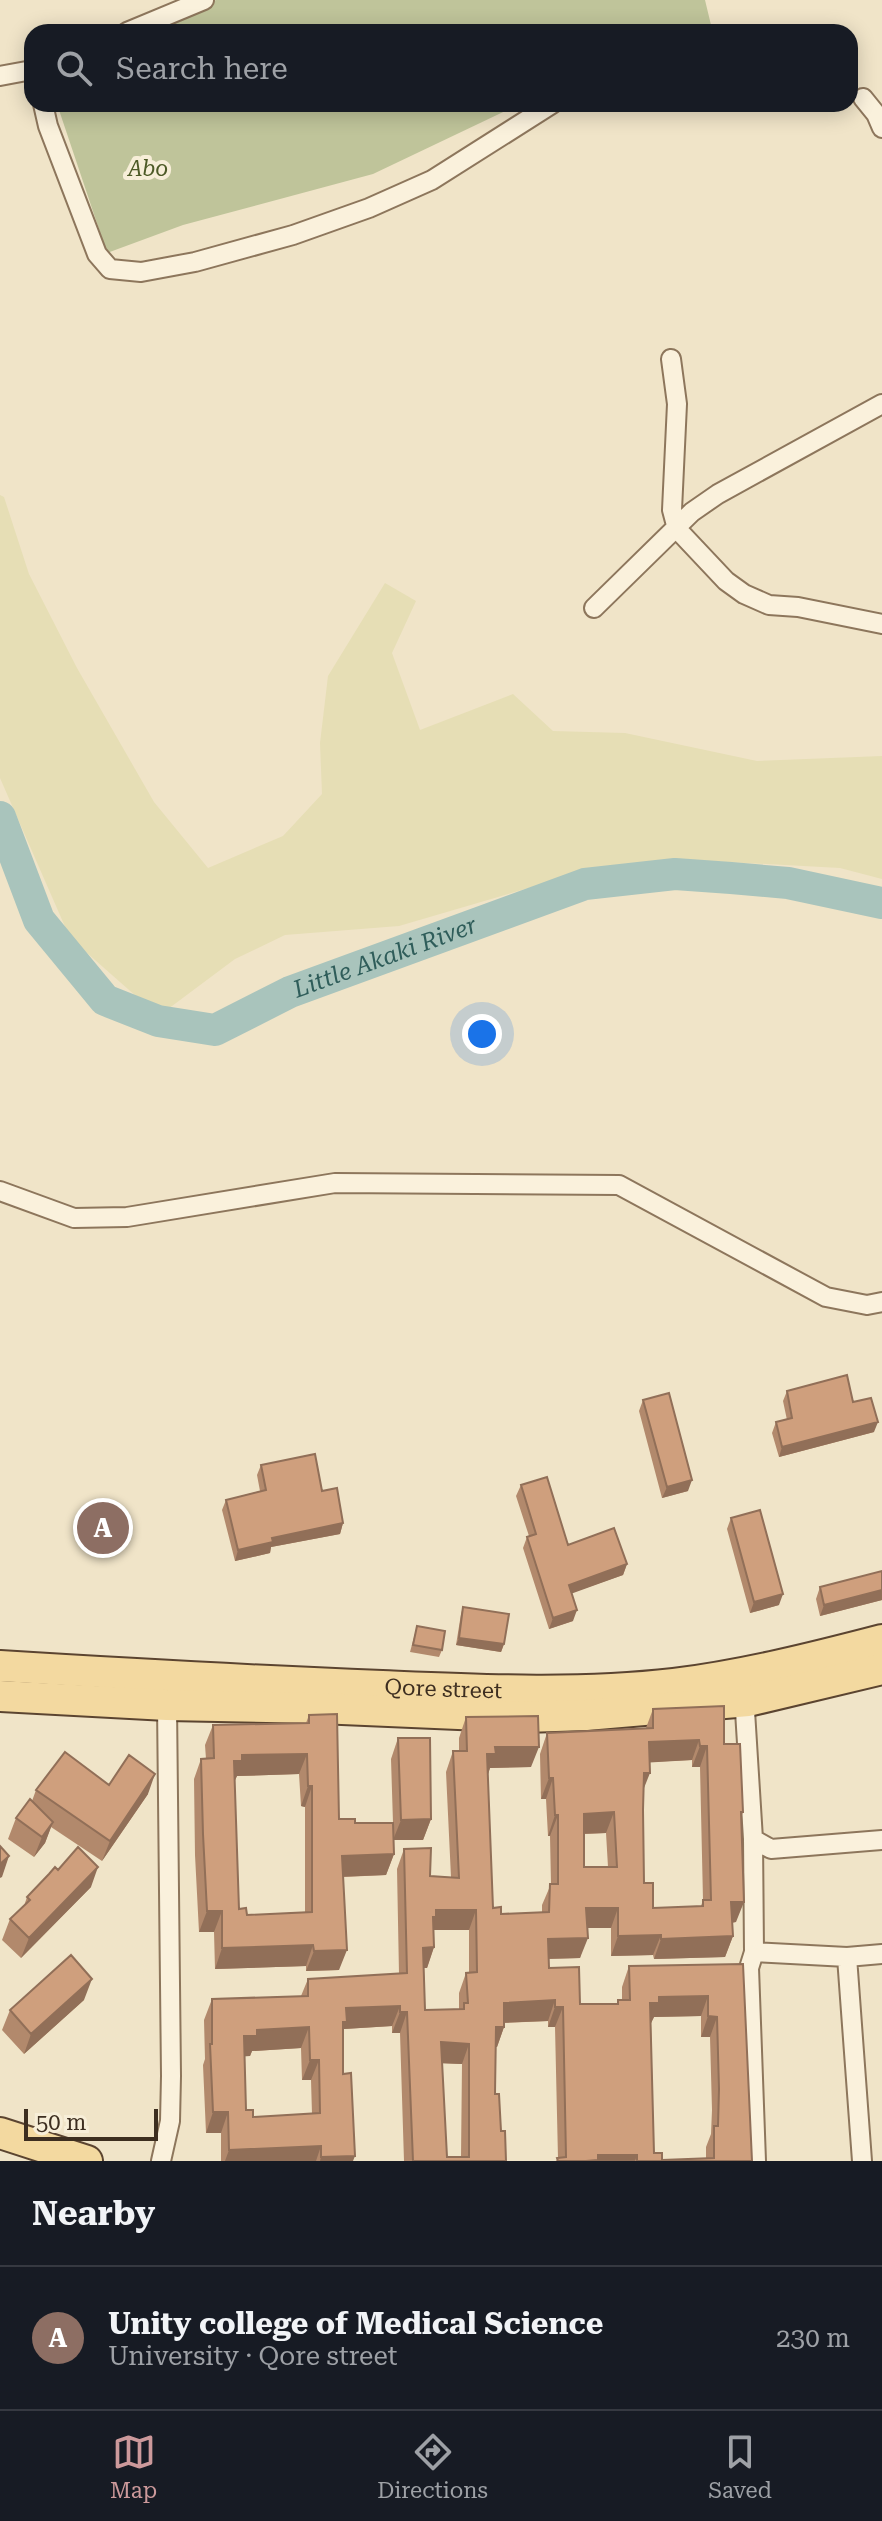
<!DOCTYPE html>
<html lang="en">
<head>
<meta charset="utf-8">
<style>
	:root { --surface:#171b24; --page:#242831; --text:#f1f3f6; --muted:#9ea1a6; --line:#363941; --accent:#cc999b }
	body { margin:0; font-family:"Roboto Serif",serif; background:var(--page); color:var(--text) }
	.scale { position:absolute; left:24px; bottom:20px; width:134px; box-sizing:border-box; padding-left:8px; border:4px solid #3d2e20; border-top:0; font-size:22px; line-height:28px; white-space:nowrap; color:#3d2e20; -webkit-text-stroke:6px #f7eed8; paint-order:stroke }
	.you { position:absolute; left:482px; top:1034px; width:28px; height:28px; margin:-20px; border:6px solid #fff; border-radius:50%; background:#1a73e8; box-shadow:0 0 0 12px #1a73e833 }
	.badge { display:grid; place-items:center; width:52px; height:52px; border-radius:50%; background:var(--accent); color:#fff; font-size:26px; font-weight:700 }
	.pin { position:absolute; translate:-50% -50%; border:4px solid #fff; box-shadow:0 2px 8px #0006 }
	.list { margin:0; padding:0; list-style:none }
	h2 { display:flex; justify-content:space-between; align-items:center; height:104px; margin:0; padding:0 32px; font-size:34px }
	h2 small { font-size:26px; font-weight:400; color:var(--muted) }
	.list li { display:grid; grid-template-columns:52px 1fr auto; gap:24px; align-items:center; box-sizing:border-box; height:144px; padding:0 32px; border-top:2px solid var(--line) }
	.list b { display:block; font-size:30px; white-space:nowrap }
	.list p { margin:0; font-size:26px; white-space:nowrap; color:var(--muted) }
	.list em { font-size:26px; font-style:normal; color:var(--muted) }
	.icon { flex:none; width:44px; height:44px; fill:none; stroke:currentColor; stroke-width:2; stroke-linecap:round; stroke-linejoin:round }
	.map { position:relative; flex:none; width:882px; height:2161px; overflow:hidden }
	.search { position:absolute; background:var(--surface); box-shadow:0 4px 20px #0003; left:24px; right:24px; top:24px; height:88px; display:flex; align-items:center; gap:20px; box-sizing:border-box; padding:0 28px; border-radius:24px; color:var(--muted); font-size:30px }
	.sheet { height:248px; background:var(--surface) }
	nav { display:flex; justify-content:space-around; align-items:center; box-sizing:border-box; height:112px; border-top:2px solid var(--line); background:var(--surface); font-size:22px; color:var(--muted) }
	nav a { display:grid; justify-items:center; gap:4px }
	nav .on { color:var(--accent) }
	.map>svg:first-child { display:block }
	.farmland { fill:#e6deb5 }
	.cemetery { fill:#bfc49a }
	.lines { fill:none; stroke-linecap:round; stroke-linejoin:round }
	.river { stroke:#a9c4bc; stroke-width:32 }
	.street-casing { stroke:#8d765c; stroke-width:22 }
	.primary-casing { stroke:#5b4430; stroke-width:34 }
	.street { stroke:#faf1dc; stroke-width:18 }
	.primary { stroke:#f3d9a0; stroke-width:30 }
	.wall { fill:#b2896c; fill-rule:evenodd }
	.shaded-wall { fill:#916f58 }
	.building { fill:#cf9f7d; stroke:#916f58; stroke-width:2; fill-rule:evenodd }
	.labels { text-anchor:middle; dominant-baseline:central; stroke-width:8; stroke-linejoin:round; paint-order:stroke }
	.park-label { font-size:22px; font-style:italic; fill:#4d5a26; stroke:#f7eed8 }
	.street-label { font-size:22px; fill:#3d2e20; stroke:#f7eed8 }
	.water-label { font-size:24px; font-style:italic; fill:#2f5d5a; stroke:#f7eed8 }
</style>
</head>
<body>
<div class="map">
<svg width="882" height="2161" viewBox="0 0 882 2161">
	<rect width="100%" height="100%" fill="#f0e4c8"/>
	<path class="farmland" d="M0,495l4,2 25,77 48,94 77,134 54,66 75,-32 39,-42 -2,-51 8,-67 57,-93 31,18 -24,52 28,77 93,-36 40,37 72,2 132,28 125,-5v123l-42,-11 -170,-9 -107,19 -164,48 -114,9 -50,24 -71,53 -27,-15 -67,-59 -70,-160z"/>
	<path class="cemetery" d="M216,0h489l6,25 -18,7h-542z
		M57,104h463l-147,70 -190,51 -76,28z"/>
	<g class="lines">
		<path class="river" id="s1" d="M0,817l39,103 66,80 53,21 57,9 75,-38 295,-108 90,-10 56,4 57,5 94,20"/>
		<g class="street-casing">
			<path id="street" d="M127,32l77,-32
				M0,76l32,-6
				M863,98l13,16 6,14
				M43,104l5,22 49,128 13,15 31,3 54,-10 98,-27 76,-27 63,-28 120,-76
				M671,359l6,45 -5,106 5,19 49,52 18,13 25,11 29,2 84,17
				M594,608l98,-96 26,-18 164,-90
				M0,1191l74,27 53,-1 208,-34 284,2 207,112 41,8 15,-3
				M747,1694l-2,17 8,128 1,113 -5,16 7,193
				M753,1839l18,10 111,-9
				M754,1952l93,5 35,-3
				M847,1957l15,204
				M161,2161l9,-40 1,-45 -4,-371"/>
		</g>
		<g class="primary-casing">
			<g id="primary">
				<path id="s2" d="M0,1666c127,8 255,15 382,20 97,4 196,9 292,-2 71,-9 139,-26 208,-44"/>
				<path d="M0,1696l167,9 152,3 206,9 61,-2 162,-14 134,-32"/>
				<path d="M0,2133l87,28"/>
			</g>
		</g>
		<use href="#street" class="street"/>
		<use href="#primary" class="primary"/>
	</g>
	<path class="wall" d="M787,1391l66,11 21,30 -95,25 -7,-24 4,-11 11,-2 -4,-19z
		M643,1400l45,91 -26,7 -23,-87z
		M261,1465l61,26 21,32 -3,11 -69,13 -1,6 -35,8 -13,-51 4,-10 34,-9 -3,-16z
		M521,1485l47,60 59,19 -4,11 -52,18 2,28 -24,8 -26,-81 4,-11 2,-1 -13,-40z
		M731,1518l48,87 -29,8 -23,-84z
		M882,1571v29l-62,16 -4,-17 4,-12z
		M463,1607l41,37 -3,8 -45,-7 5,-31z
		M417,1626l25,24 -3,7 -29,-5z
		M653,1709l71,35 19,68 -2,6 -5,104 -4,1 1,13 -8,21 -71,2 -1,-4 -42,1v-28h-24l-7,30 -32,1 1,9 31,36h37l1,-4h4v-13l7,-21 114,-2 9,197h-196l2,-3 -3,-131h-7v-6l-44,2v4l-7,20h-1l-1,47 11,67h-102l-4,-128h-8v-7l-48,3 -1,4v41l10,87h-132v-28h-15l-3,-68 2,-6 -1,-39 8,-21 89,-3 7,-17 91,-5 -2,-105 7,-20 26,27 21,1 -5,-105 7,-21h6v-13l7,-21 65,50 -41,1 -2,6 5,134 8,6 41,-2v-7l9,-21 -1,-48h-2l-2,-37h-5l-1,-45 7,-21 99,-5zM692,1760v7h8l3,133 -2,6 -48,2 -9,-25 -1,-93 6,-28zM606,1833l2,34h-24v-33zM433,1930h36v43h-3l-7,20v16l-34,1 -1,-42h3l7,-21zM701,2016v21h9l2,73 -1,24 -5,13v11l-44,2 -8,-7 -3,-130 3,-6zM301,2048l1,32h9l1,34 -59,3 -7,-7 -2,-54h6l2,-5zM442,2063l20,1 -1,93h-14z
		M309,1715l30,104 16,4h38l-2,-64 7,-21 33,81 -8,21h-30l1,14 -8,21 -43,2 -4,93 -33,1v-5l-91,3 -1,-37h-15l-4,-77 -1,-76 7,-20h5l-1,-14 8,-20 93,-2zM299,1774l2,32 4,1v105l-58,3 -8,-6 -5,-127 3,-6z
		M109,1785l39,9 -46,67 -51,-34 -6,16 -11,14 -26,-18 8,-21 16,-17 4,-11z
		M58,1870l33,17 -70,71 -19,-18 8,-21 14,-13 3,-9z
		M84,2000l-60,54 -22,-24 8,-20z"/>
	<path class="shaded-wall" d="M878,1422l-4,10 -95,25 3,-10z
		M692,1480l-4,11 -26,7 5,-11z
		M343,1523l-3,11 -69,13 -1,6 -35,8 3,-11 34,-12z
		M627,1564l-4,11 -58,21 4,-11z
		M882,1590v10l-62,16 4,-11z
		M783,1594l-4,11 -29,8 4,-11z
		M577,1610l-4,11 -24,8 4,-11z
		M459,1638l45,6 -3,8 -45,-7z
		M699,1740l-7,20 -51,3 8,-21z
		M700,1746h7l-7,21h-8z
		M495,1747h44l-8,20 -41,1 -2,6 -1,-20z
		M307,1754l-8,20 -62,2 -3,6v-21l8,-6z
		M644,1773h6l-8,20z
		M155,1774l-7,20 -46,67 8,-20z
		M549,1778h4l-7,21h-5z
		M308,1786h4l-7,21 -4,-1z
		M614,1812l-8,21 -29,1 7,-20z
		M555,1815h3l-8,21h-2z
		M431,1819l-8,21h-30l8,-20z
		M53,1822l-8,21 -11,14 8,-20z
		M394,1854l-8,21 -51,2 7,-21z
		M9,1856l-7,21 -2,1v-14z
		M98,1867l-7,20 -70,71 8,-20z
		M731,1902h13l-8,20 -12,1z
		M586,1908h32l-7,20h-32z
		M436,1910h40l-7,20h-38l-6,8z
		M207,1911h15l-8,21h-15z
		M661,1935l-8,20 -42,1 7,-20z
		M733,1936l-8,21 -71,2 7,-20z
		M588,1938l-8,20 -40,1 8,-20z
		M313,1945l-7,21 -91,3 7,-21z
		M434,1947l-7,21h-11l7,-20z
		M347,1950l-8,20 -33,1 8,-20z
		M92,1979l-8,21 -60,54 7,-20z
		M708,1996l-7,20 -47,1 -3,6 -1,-20 9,-6z
		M555,2000l-7,21 -52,2 8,-20z
		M400,2006l-8,20 -48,3 -5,13 1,-13 6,-21z
		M555,2007h8l-8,20h-7z
		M400,2012h7l-7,21h-8z
		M708,2016l9,1 -7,20h-9z
		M309,2027l-8,21 -49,3 -2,5 -14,1 8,-21 13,-6z
		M496,2027h8l-7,20h-9z
		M441,2042l28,2 -7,20 -28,-1z
		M310,2060h9l-8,20h-9z
		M213,2112h15l-7,21h-15z
		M321,2146l-5,15h-91l4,-11z
		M598,2155h39l-2,6h-49z
		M355,2156l-2,5h-33l1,-4z"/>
	<path class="building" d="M847,1375l6,27 18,-4 7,24 -96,25 -6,-25 16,-4 -5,-27z
		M669,1393l23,87 -25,7 -24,-87z
		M315,1454l7,37 15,-3 6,35 -71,15 1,4 -35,8 -12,-50 40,-10 -5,-25z
		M547,1477l21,68 46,-17 13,36 -58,21 8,25 -24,8 -26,-81 9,-3 -15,-49z
		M760,1510l23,84 -29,8 -23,-84z
		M882,1571v19l-58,15 -4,-18z
		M463,1607l46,7 -5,30 -45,-6z
		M417,1626l28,5 -3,19 -29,-5z
		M724,1706v38h16l3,68h-2l3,90h-13l2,34 -72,3v-4l-43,1v-28h-32l2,30 -40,1 1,29 30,-1 1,37h38v-4h12l-1,-34 114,-2 9,197h-115v-6h-39v5l-12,1h-28l-1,-3 9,-1 -3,-150h-8v-7l-51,3v24h-8l-1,67h4l2,37h4l1,30h-93l-6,-149h-7v-6l-54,2 1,14h-4v52l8,-1 4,83 -34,1v-11l-92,4 -1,-38h-15l-3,-68h2v-45l96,-3v-17l99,-6 -3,-124 27,-1 -1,28 29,2 -6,-127h14l-1,-34 72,-1 1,31h-44l1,7h-9l6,154 8,-1v7l48,-2 1,-28h8v-69h-3l-2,-37h-4l-2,-45 106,-5v-19zM699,1740l1,6h7l4,154h-8v6l-50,2v-25h-9l-1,-73 1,-37h6l-1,-31zM614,1812l3,55h-33v-53zM436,1910h40l1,62 -11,1 2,30h-4v6l-39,1 -2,-62 11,-1 -1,-30h3zM708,1996v20l9,1 2,72 -1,37h-4v32l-52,2v-7h-8l-4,-150h9v-6zM309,2027l1,33h9l1,53 -67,4v-7h-7l-2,-74h13v-6zM441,2042l28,2v113h-22z
		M337,1714l2,105h16v4h38l1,31 -52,2 5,94 -33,1 -1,-6 -91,3v-37h-15l-4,-77 -2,-75 13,-1 -1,-33 96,-2v-8zM307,1754l1,32h4v126l-65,3 -1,-7 -7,1 -5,-148h8v-6z
		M398,1738h32l1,81 -30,1z
		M65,1752l44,33 20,-30 26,19 -45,67 -74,-51z
		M30,1799l23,23 -11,15 -26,-19z
		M0,1846l9,10 -9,8z
		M78,1847l20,20 -69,71 -19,-19 20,-19 -3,-3 22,-23 6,-7 3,3z
		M71,1955l21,24 -61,55 -21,-24z"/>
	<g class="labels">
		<g class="park-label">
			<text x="148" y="168">Abo</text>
		</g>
		<g class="street-label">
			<text stroke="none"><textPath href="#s2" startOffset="444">Qore street</textPath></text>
		</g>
		<g class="water-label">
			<text stroke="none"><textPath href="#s1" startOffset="514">Little Akaki River</textPath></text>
		</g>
	</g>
</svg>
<div class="scale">50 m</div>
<div class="you"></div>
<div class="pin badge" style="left:103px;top:1528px;background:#8d6e63">A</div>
<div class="search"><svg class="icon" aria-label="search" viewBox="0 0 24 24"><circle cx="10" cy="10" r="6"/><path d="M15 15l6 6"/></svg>Search here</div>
</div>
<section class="sheet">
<h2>Nearby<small></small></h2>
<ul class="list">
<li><span class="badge" style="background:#8d6e63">A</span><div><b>Unity college of Medical Science</b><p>University · Qore street</p></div><em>230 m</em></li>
</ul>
</section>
<nav>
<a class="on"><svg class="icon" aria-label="map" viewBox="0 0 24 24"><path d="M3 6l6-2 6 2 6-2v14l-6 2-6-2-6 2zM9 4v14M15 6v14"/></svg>Map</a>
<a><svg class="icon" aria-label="directions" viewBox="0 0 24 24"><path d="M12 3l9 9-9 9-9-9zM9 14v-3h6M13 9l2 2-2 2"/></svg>Directions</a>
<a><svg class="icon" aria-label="saved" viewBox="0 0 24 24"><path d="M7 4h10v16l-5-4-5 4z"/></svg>Saved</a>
</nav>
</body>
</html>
